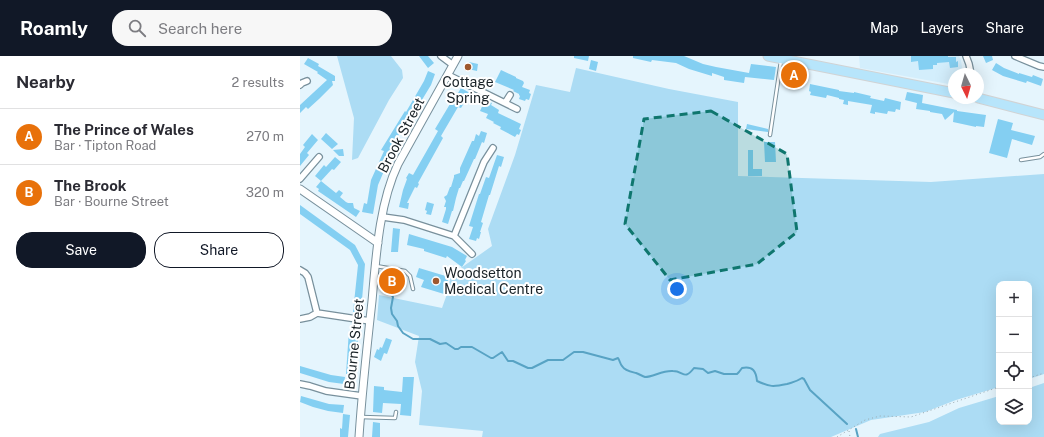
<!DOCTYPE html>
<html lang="en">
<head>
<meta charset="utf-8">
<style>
	:root { --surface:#fff; --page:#f7f7f7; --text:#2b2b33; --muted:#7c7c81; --line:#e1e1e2; --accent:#111827 }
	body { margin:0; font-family:"Public Sans",sans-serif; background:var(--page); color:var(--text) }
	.controls { position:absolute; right:12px; bottom:12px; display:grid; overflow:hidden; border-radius:8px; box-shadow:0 4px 16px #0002 }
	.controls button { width:36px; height:36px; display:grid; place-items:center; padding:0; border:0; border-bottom:1px solid var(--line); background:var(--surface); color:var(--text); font:20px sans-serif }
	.compass { position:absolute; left:648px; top:12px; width:36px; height:36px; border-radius:50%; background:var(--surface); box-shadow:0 4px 16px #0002; rotate:175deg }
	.you { position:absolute; left:377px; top:233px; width:14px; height:14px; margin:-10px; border:3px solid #fff; border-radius:50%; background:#1a73e8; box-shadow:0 0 0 6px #1a73e833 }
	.badge { display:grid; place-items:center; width:26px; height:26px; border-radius:50%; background:var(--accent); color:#fff; font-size:13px; font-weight:700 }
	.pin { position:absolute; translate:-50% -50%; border:2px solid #fff; box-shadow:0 1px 4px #0006 }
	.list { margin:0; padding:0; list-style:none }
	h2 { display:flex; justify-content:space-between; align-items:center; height:52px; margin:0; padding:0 16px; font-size:17px }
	h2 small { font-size:13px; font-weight:400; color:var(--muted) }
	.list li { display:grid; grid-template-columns:26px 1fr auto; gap:12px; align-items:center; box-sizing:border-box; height:56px; padding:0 16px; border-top:1px solid var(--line) }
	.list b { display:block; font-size:15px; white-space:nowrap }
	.list p { margin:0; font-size:13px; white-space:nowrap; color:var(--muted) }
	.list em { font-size:13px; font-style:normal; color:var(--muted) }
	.actions { display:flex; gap:8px; padding:12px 16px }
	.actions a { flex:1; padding:9px 0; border:1px solid var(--accent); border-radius:16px; text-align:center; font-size:14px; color:var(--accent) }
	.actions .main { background:var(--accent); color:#fff }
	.icon { flex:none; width:22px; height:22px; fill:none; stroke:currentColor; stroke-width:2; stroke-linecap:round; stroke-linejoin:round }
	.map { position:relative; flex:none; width:744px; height:381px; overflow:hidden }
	header { display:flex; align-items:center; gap:24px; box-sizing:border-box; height:56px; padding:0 20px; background:var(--accent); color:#fff }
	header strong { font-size:19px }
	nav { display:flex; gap:22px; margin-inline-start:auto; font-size:14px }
	.search { width:280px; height:36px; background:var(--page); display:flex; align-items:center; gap:10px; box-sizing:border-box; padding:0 14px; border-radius:16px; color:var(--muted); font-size:15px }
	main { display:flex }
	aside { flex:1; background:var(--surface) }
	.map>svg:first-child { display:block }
	.built { fill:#d3eefc }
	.green { fill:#acdcf4 }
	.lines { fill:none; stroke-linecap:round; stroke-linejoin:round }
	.stream { stroke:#58a3c4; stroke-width:2 }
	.building { fill:#84cff2 }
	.service-casing { stroke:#78909c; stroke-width:4.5 }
	.minor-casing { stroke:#78909c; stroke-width:8 }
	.tertiary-casing { stroke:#78909c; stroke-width:9 }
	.primary-casing { stroke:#d1d3d4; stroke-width:11 }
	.path { stroke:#9ba9b0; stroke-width:1; stroke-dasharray:1 3; stroke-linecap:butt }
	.service { stroke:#fff; stroke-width:2.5 }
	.minor { stroke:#fff; stroke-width:5.5 }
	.tertiary { stroke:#fff; stroke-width:7 }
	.primary { stroke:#b7e5fb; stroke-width:9 }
	.marked { fill:#0f766e; fill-opacity:0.2; stroke:#0f766e; stroke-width:3; stroke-dasharray:8 5; stroke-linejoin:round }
	.poi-dot { fill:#9e582e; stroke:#fff; stroke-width:1.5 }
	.labels { text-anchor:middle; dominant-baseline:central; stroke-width:4; stroke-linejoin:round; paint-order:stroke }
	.poi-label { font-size:14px; fill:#192227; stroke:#fff }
	.street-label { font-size:14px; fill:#192227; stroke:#fff }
</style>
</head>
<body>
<header>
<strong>Roamly</strong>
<div class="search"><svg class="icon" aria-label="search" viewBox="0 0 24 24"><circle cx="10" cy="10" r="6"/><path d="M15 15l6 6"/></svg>Search here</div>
<nav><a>Map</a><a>Layers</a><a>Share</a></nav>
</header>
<main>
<aside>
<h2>Nearby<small>2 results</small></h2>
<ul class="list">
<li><span class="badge" style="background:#e8710a">A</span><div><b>The Prince of Wales</b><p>Bar · Tipton Road</p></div><em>270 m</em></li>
<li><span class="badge" style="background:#e8710a">B</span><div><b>The Brook</b><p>Bar · Bourne Street</p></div><em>320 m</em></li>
</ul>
<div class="actions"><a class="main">Save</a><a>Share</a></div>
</aside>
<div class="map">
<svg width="744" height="381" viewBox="0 0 744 381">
	<rect width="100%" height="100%" fill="#e5f5fd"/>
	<path class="built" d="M559,0h100l2,4 2,14h-9v11l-94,-17z"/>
	<path class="green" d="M37,0h54l11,14 1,8 -14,22 -31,58 -6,2 2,-42z
		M276,12l93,21 69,13v74l193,6 113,-8v200l-15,5v-95h-30v103l-43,13 -31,12 -54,8 -40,17h-349l1,-6 -64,-6 3,-34 -7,-29 4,-26 -42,-16 2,-25 63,13 5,-14 4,-19 41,-29 -4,-17 27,-74 21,-70 34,7z
		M744,327v54h-166l2,-3 49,-12 30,-14 40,-12v26h30v-34z"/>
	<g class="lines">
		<path class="stream" d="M83,232l5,2 5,7 -2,11 1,6 5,7 1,5 5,7 10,6h17l10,5 6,-1 9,6h3l3,-2h11l19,11h2l9,-6 6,9h5l15,7h4l16,-8h15l11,-8h9l30,8 5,-2c2,3 2,6 4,8 3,5 10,6 14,7 3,1 6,3 9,4 8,0 18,-7 28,-6 11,0 11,10 21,-3l9,1 5,4 7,-2 9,3h13l2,-2 3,-4c11,-2 14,3 15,13 13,6 16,6 30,3 6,-2 9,-2 15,-6l2,1 6,11 37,34
			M556,373l2,8"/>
	</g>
	<path class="building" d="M119,0h9l6,7 -6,5z
		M274,0h15l-1,5 -14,-3z
		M333,0h51l19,8 13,3 33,6 2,-9 25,3 -2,13 -29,-3 -1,6 -20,-3v-3l-12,-4v3l-23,-7 -13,-6 -24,-3 -1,2 -18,-4z
		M611,0h37v1h8v5l2,-1v6l-8,1 -1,-6 -12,1v2h-4v4l-14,1 -1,-9 -7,1z
		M683,0h9l1,4 -7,3z
		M8,2l11,6 -1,2 17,10v5h-3l1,4 -14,14 -11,10 -2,-2 -6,6v-8l27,-25 -10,-7 1,-1 -14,-8z
		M291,4l7,2 -2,9 -7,-2z
		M169,6l9,2 -1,7 -9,-2z
		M696,7l8,5 15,6v-1l13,4 1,-2 10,4 -2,7 -14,-5 -1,2 -23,-7 -11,-6z
		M494,11l10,2 -3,14 -15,-3 1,-4 -2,-1 1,-6 8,1z
		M201,14l15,7v1l7,3 1,2 -2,4 8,3 -1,3 2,1 -2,6 -3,-1 -1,2 -6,-2 1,-3 -1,-1v-1l-6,-3 1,-1 -19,-8z
		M128,15l7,3 -4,11 -17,28 -1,-1 -10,15 -16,28 3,2 -12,28 -5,29 -11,-2 2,-9 3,1 4,-24 13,-29 -3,-1 24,-39 1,1 18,-31z
		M510,28l29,6v1l15,2v-1l17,4 -1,2 14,3 1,-3 16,4 -1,8 -4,-1 -1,3 -7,-1 -1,3 -12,-2v2l-5,-1 2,-8 -24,-4v4l-5,-1 1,-4 -5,-1v-1l-12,-3 -1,3 -16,-3 1,-3 -2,-1z
		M161,32l9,5 -9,15 -3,-1 -17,29 2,2 -25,45 1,1 -2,4 -2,-1 -8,16h2l-1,6 -9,-2 4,-17 4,-11 -1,-1 3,-5 4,2 25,-44 -3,-2 15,-25 1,1z
		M607,36l16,3 -1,8 35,7v1l29,4 -2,12 -8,-1v1l-23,-5 1,-10 -9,8 -3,-6 -12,-2v-1l-14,-2 1,-6 -12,-3z
		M185,44l7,3 -1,2 8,5 -1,3 23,11 -2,5 2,1 -2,5 -2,-1 -2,3 -15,-8 1,-2 -8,-4 1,-1 -8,-4 2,-4 -8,-3z
		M698,63l15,4 -2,7 24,6 -3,9 -20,-6 -5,19 -18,-5z
		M447,68l21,5v3l-22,-3z
		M181,75l6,2 -3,10 -2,-1 -7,17h-1l-10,22h-1l-3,7h-1l-3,10 -3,13h-1l-4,13 -6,-2 4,-13v-2h-2l2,-6 -2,-4 3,-2 3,-8h1l3,-10v-2l6,-2v-5l12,-27h2l2,-7 3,2z
		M26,77l12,11 -6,5 -11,-10z
		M12,78l6,6 -11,13 2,2 -9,11v-12l5,-7 -2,-2z
		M464,86h11l1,20h-11z
		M43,93l1,7h-5l-6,-6z
		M448,94h5v19h9v7h-14z
		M197,99l7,2 -3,10 -2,-1 -9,29h-1l-8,27 2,1 -3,9h1l-2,7 -2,-1 -1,3 -7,-2 4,-12 -4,-1 10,-32h1l6,-17 3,1z
		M35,101l6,5 -7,8 -2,-1 -11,12 15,12 3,-3 4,3 -3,4 6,5 2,1h5l1,5 6,3 -4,6 -38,-26 1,-2 -3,-2 5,-6 -6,-5 9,-11 2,2z
		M127,146l7,2 -3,11 -5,-1 1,-3 -2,-1z
		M0,149l55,40 10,19 -4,48h-8l5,-47 -8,-15 -50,-36z
		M93,172l7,1 -2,23h-7z
		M109,178l43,13 15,9 -2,4 1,1 -4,6 -15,-11 -1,2 -22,-7v-2l-17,-4z
		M119,212l30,9 -5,17 -23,-7 3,-7 -8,-3z
		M83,214l6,1v5l14,1 -1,9 -20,-2z
		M49,274l10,2 -3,27h-1l-1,15h-8z
		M86,282l6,2 -5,14 -3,-1 -3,8 -7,-4 3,-8 2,1 1,-3 2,1z
		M0,310l31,9 14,2 -1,7 -15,-2 -29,-9z
		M103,321h11l-3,39 -11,-1 1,-11 -18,-1 -1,10 -9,-1 1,-26 10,1v3l18,2z
		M1,340l28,8 15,1 -1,8 -15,-2 -15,-4 -13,-5z
		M43,358l7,1 -2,22h-8v-9l2,1z
		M73,366l7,1v14h-8z"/>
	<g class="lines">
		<g class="service-casing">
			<path id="service" d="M470,79l11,-74
				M721,104l19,-3 4,-3
				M76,210l29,5 5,5 3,13
				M61,361l34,1 1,-6"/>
		</g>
		<g class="minor-casing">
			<path id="minor" d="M141,0l12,9
				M666,0l3,8 2,10
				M715,0l24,10 5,1
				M148,19l69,34
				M0,29l2,-2 5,-2
				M205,47l5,-8
				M0,123l19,-22
				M83,161l21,3 50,16 18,18
				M154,180l30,-74 9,-14
				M0,214l5,3 3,4 9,36
				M0,263l10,-2 7,-4 53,8
				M0,328l10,2 16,5 36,5"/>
		</g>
		<g class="tertiary-casing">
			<path id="tertiary" d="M0,133l78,54
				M59,381c3,-46 8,-91 13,-136 4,-44 7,-97 26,-137l60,-108"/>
		</g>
		<g class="primary-casing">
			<path id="primary" d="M468,0l186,37
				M678,42l66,17"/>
		</g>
		<path class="path" d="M729,322l15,-5
			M549,375l1,6
			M537,381l28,-17 15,-4 31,1 88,-30"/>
		<use href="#service" class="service"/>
		<use href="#minor" class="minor"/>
		<use href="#tertiary" class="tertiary"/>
		<use href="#primary" class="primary"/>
	</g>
	<path class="marked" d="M411,55l76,43 10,78 -40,32 -87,16 -45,-56 19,-105z"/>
	<g class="poi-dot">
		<circle cx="168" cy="11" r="4"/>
		<circle cx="136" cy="225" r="4"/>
	</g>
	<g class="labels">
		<g class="poi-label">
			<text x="168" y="26">Cottage<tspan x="168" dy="16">Spring</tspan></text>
			<text x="144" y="217" text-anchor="start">Woodsetton<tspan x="144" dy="16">Medical Centre</tspan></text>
		</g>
		<g class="street-label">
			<text transform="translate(101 79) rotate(-62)">Brook Street</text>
			<text transform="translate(54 288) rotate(-84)">Bourne Street</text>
		</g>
	</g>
</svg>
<div class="controls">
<button>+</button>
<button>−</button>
<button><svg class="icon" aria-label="locate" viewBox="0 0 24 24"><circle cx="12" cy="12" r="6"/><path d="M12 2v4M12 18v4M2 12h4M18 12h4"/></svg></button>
<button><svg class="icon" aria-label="layers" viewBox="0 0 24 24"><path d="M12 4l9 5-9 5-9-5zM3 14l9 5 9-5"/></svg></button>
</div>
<svg class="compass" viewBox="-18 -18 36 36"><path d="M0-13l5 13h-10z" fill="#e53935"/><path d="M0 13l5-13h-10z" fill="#7c7c81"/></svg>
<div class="you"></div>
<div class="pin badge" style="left:494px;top:19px;background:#e8710a">A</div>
<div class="pin badge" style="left:92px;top:225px;background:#e8710a">B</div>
</div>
</main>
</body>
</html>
